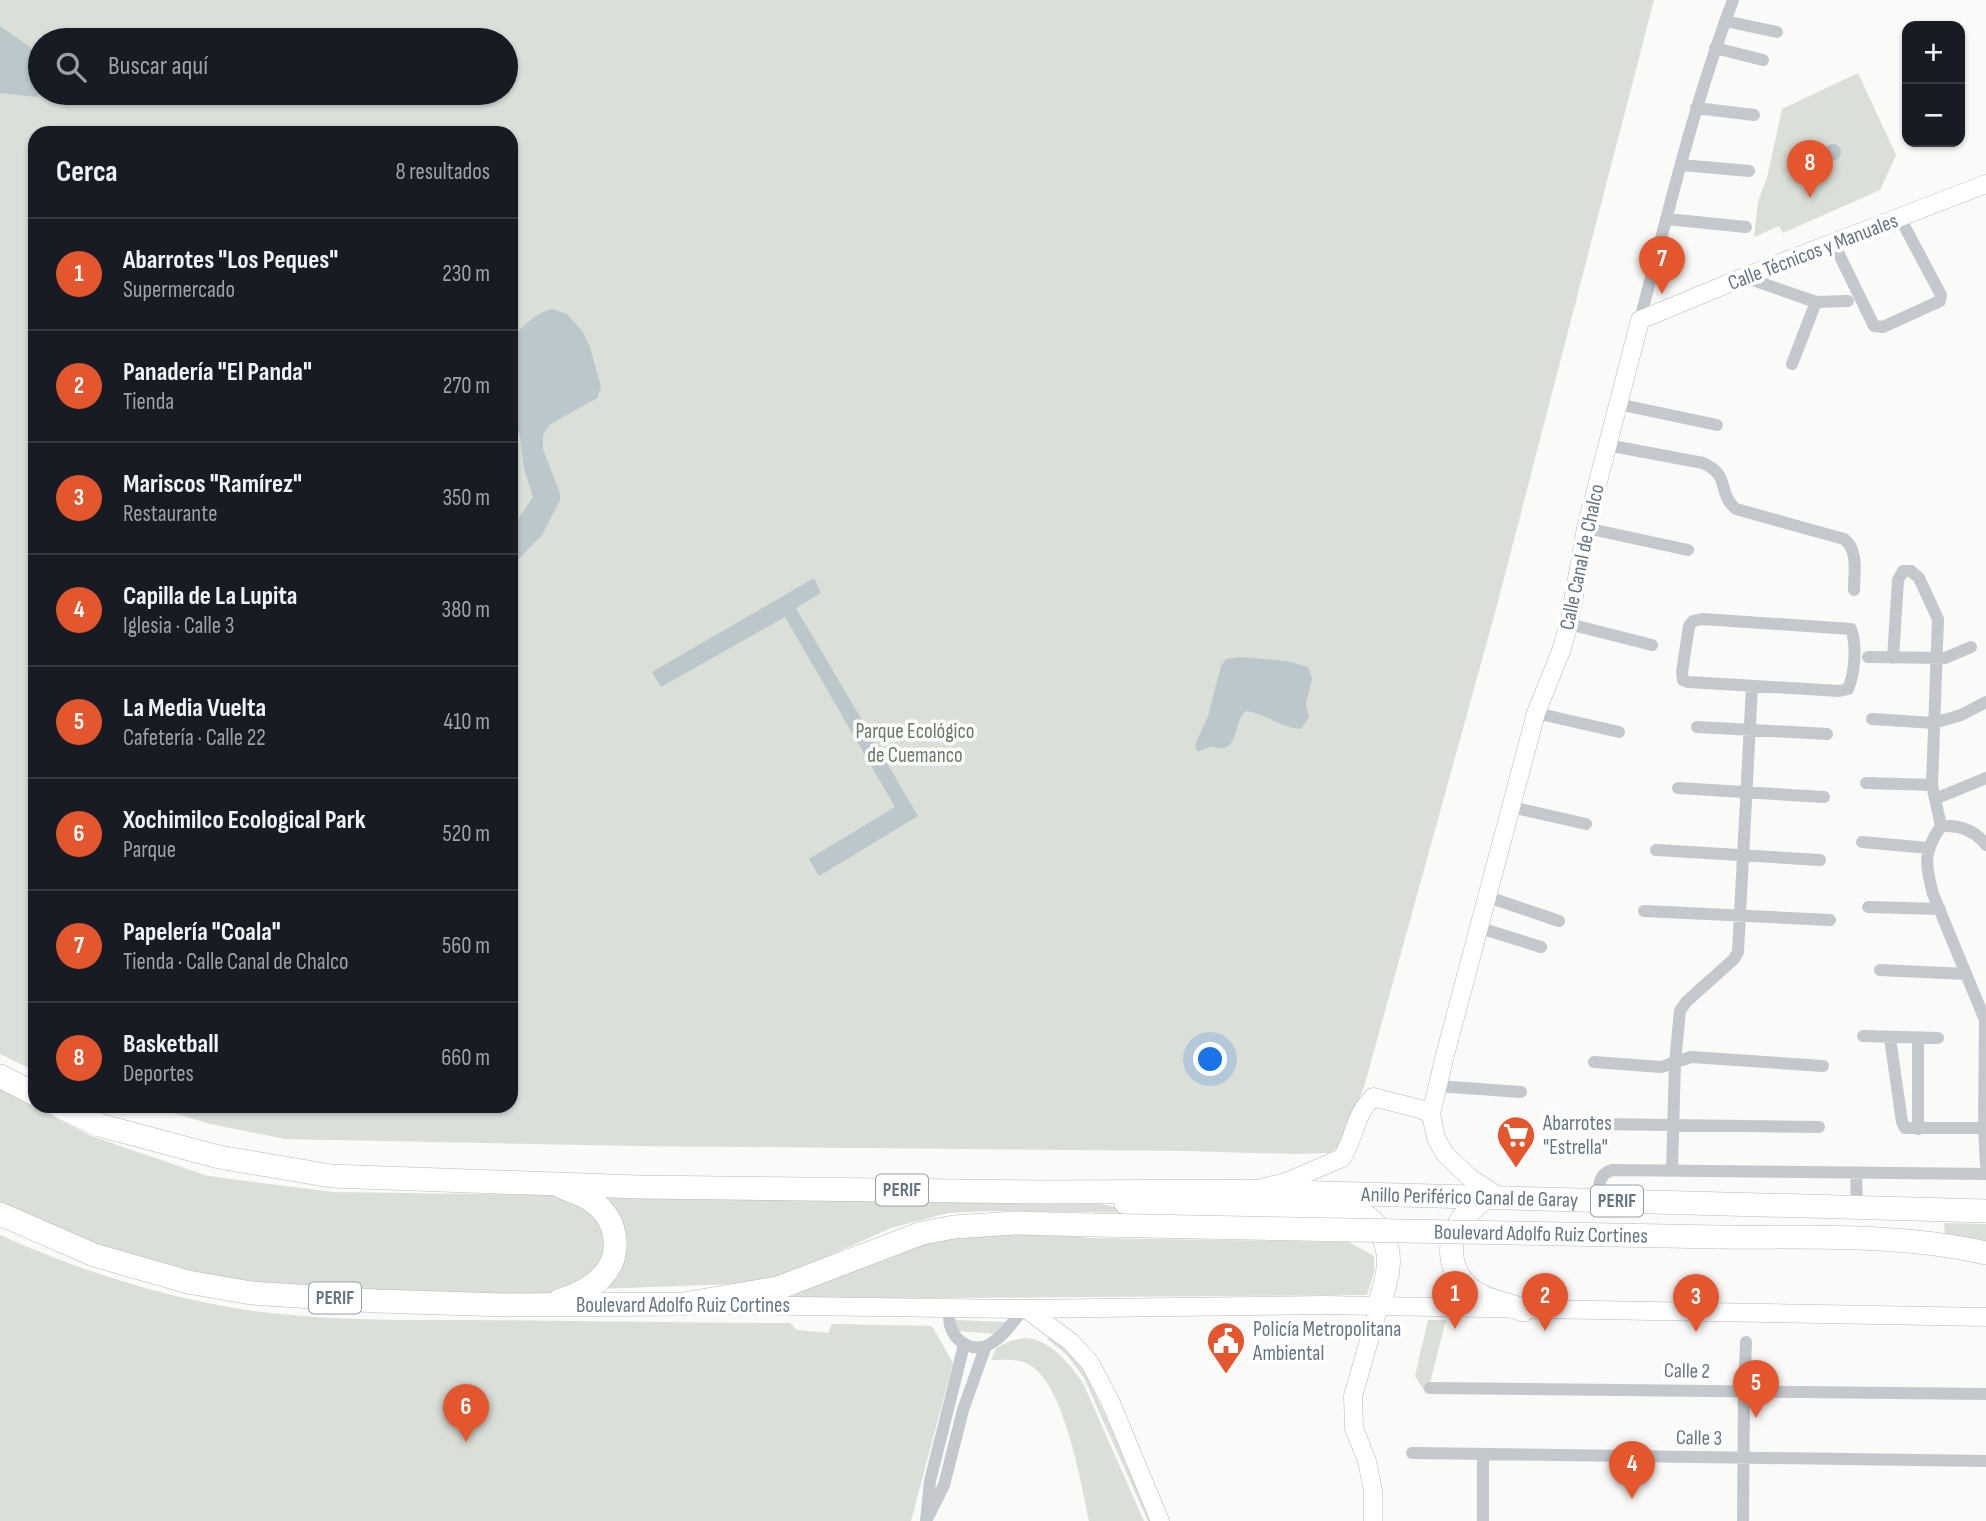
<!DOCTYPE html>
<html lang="es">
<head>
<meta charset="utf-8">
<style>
	:root { --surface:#171b24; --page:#242831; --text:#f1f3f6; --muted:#9ea1a6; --line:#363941; --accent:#e4572e }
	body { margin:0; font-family:"Sofia Sans Condensed",sans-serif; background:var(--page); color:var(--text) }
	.controls { position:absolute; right:21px; top:21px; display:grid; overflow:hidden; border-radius:14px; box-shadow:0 2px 5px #0004 }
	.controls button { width:63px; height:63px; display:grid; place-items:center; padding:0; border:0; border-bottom:2px solid var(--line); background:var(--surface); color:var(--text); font:35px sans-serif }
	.you { position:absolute; left:1211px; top:1060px; width:24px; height:24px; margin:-18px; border:5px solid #fff; border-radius:50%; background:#1a73e8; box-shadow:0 0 0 10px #1a73e833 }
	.badge { display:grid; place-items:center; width:46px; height:46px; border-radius:50%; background:var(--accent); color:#fff; font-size:23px; font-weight:700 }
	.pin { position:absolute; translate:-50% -58px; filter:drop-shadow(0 2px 4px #0008) }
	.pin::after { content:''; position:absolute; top:37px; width:24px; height:21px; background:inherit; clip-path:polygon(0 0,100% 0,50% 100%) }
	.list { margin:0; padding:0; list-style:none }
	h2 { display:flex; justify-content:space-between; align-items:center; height:91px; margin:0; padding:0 28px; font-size:30px }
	h2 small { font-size:23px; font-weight:400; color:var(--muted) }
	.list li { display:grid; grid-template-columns:46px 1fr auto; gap:21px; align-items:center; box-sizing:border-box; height:112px; padding:0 28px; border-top:2px solid var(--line) }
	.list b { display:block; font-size:26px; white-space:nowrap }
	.list p { margin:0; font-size:23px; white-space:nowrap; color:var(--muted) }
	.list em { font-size:23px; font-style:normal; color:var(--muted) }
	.icon { flex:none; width:38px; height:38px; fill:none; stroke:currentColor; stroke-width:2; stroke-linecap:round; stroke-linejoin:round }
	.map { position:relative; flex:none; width:1986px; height:1521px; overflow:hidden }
	.search { position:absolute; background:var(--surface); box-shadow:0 2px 5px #0004; left:28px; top:28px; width:490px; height:77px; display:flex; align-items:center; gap:18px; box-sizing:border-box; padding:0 24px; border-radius:38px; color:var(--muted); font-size:26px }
	.panel { position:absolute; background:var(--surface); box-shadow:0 2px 5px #0004; left:28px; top:126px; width:490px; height:987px; border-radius:21px }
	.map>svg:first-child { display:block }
	.green { fill:#dadfd7; fill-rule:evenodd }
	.water { fill:#bbc7cb }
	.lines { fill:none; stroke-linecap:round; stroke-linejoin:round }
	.secondary-casing { stroke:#b3babf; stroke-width:19 }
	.highway-casing { stroke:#b4b9bd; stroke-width:24 }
	.street { stroke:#c3c8cc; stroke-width:12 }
	.secondary { stroke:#fff; stroke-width:18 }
	.highway { stroke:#fff; stroke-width:23 }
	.highway-bridge-casing { stroke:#b4b9bd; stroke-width:24; stroke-linecap:butt }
	.highway-bridge { stroke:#fff; stroke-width:23 }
	.labels { text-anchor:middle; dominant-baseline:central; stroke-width:7; stroke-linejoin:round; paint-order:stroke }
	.shield { fill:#fff; stroke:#939fa8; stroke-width:2 }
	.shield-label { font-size:19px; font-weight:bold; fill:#657683 }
	.street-label { font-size:21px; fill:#657683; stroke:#fff }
	.park-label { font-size:21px; fill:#687a64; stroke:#fff }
	.poi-label { font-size:21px; fill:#657683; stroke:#fff; text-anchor:start }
</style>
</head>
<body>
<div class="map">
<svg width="1986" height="1521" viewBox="0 0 1986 1521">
	<rect width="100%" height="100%" fill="#fafaf8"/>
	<path class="green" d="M0,0h1654l-158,609 -132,478 -23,55 -5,7 -7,4 -35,1 -107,-3 -548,-5 -354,-7 -75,-15 -60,-18h361v-973h-476v938l-35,-17zM40,40h466v53h-466z
		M1858,73l38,82 -16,35 -97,43 -4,-7 -25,11 4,-36 9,-23 15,-69z
		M0,1089l91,47 117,40 125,16 221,3 28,8 22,25 7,24 -9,20 -58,26 -300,-10 -154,-38 -90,-43z
		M601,1193l478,7 69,13 -161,-2 -39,2 -57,15 -74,33 -46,17 -36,6 -142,5 8,-5 12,-77z
		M1944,1223l42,1v18l-41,-7z
		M1009,1231l82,7 258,4 25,14v17l-7,22 -581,4 81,-40 76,-25z
		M0,1235c70,31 137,54 212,69 86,17 177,16 265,16 104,1 209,3 313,3l7,7 31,3 4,-9 100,2 21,37 -42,158h-911z
		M956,1320l52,2 -13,12 -37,-3 -4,-8z
		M1428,1320h18l-19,75 -12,-19z
		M1050,1336l16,13 19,23 59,126 9,23h-5l-64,-143 -18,-24 -19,-15z
		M1025,1338c25,1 45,26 58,45l61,138h-55c-8,-38 -25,-139 -61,-157 -11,-6 -25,-4 -37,-4l5,-12 14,-7z"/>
	<path class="water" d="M0,26l30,21 10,15 1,31 -6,4 -35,-4z
		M1825 152a8 8 0 1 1 16 0a8 8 0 1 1-16 0Z
		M552,309l15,5 16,18 7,15 11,40 -4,11 -48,27 -6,10v14l17,44v7l-18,35 -31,32v-37l22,-33 -9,-28 -4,-34 -3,-7 -6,-3v-83c9,-15 24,-29 41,-33z
		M814,578l7,15 -25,15 122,208 -99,60 -10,-17 86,-52 -110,-190 -124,70 -9,-15z
		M1240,657l47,4 21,6 4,12 -6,25 3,13 -8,12c-19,-1 -35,-15 -55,-18 -12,9 -7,33 -22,37 -6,1 -6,-1 -12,-1 -6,0 -9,4 -15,4l-2,-6 13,-29 13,-50 5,-7z"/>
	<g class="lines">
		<g class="secondary-casing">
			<path id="secondary" d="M1265,1187l21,-5 56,-24c13,-21 12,-42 31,-61l47,12 11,5
				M1501,1198l-32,-21 -24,-23 -9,-16 -5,-24 14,-59 91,-342 25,-62 8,-27 17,-96 54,-208 104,-43 242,-93
				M725,1305l298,4 300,-4 663,12
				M1026,1309l45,33 19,21 21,40 49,118
				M1373,1521v-30l-6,-30 -13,-33 -1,-32 26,-90"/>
		</g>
		<g class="highway-casing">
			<g id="highway">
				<path d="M0,1076l35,18"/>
				<path id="s1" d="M59,1106l40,19 120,32 112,19 308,11 406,5 204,-1 737,20"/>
				<path d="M1484,1198c-7,6 -14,12 -20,19 -22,27 -14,64 17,79 13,6 28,9 42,14"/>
				<path d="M1126,1203l46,7 163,-1c7,0 16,0 22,3 22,8 34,34 31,56 -1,13 -6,26 -9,38"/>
				<path d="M0,1214l94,41 94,27 63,11 126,8 127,4 179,-1 95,-16 144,-55 32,-6 61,-4 78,2"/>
				<path d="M1717,1237c89,1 182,-4 269,16"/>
				<path d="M559,1301c15,-6 30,-11 42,-23 24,-24 16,-62 -12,-79 -7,-5 -17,-7 -25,-11"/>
			</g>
		</g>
		<path class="street" d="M1725,21l52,11
			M1715,48l48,12
			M1696,108l58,7
			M1682,165l67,6
			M1667,219l79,8
			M1834,244l40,82 9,1 57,-26 1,-6 -41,-77
			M1744,277l72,25 32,-1
			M1640,320c28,-108 54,-216 93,-320
			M1792,364l24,-62
			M1618,404l99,21
			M1607,445l96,18c29,13 13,29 33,46l108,30c15,12 10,33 10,51
			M1586,528l102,22
			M1702,619l149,10c6,16 4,44 -3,60l-9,2 -151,-9 -5,-2 -1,-8 7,-46 4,-5z
			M1569,624l83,21
			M1868,657l77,1 26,-11
			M1893,658l5,-78 5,-9h8l8,7 19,41 -6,166 9,41
			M1536,713l83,19
			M1872,719l62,4 27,-8 25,-13
			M1697,727l130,7
			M1866,783l66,2
			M1678,788l146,9
			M1935,799l51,-21
			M1511,807l75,17
			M1941,826c-18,26 -16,38 -8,68l52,126 -1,108 2,37
			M1941,826c18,-1 34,4 45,19
			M1862,842l66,6
			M1656,850l164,10
			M1488,897l71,24
			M1868,907l72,2
			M1644,911l186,9
			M1480,928l61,19
			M1880,970l86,4
			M1863,1036l75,2
			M1890,1038l12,84 3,6h79
			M1594,1062l67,5 30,-10 132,9
			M1437,1086l84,6
			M1596,1124l223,3
			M1918,1129v-91
			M1672,1170l3,-108 5,-51 6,-9 48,-43 4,-7 14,-266
			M1856,1173l1,34
			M1599,1201c0,-15 -2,-26 13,-31l374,4
			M949,1309c0,5 0,12 1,16 6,20 27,29 43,17 12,-8 21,-21 30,-33
			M964,1345l-34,136 -4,40 18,-36 19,-75 22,-62
			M1430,1388l556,6
			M1412,1453l574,8
			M1483,1521v-67
			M1743,1521l1,-130 2,-49"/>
		<use href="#secondary" class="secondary"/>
		<use href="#highway" class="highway"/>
		<g class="highway-bridge-casing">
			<g id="highway-bridge">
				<path id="s2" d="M1093,1225l624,12"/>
			</g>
		</g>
		<use href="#highway-bridge" class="highway-bridge"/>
	</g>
	<defs>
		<g id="supermarket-pin" transform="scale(2.0125)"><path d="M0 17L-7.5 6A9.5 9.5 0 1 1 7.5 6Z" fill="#e4572e" stroke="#fff"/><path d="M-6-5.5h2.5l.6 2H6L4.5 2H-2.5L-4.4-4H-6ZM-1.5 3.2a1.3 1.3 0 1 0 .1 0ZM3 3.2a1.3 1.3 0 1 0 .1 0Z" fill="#fff"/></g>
		<g id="civic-pin" transform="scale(2.0125)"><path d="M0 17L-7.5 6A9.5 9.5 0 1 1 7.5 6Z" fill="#e4572e" stroke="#fff"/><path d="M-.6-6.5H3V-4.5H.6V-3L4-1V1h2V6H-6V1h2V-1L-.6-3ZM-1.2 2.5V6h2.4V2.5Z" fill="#fff"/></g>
	</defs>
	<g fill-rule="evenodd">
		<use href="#supermarket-pin" x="1516" y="1135"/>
		<use href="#civic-pin" x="1226" y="1341"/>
	</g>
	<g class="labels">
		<g class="shield">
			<rect x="876" y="1174.5" width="52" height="31" rx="5"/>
			<rect x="1591" y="1185.5" width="52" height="31" rx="5"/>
			<rect x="309" y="1282.5" width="52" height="31" rx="5"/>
		</g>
		<g class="shield-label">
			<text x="902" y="1190">PERIF</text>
			<text x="1617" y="1201">PERIF</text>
			<text x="335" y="1298">PERIF</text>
		</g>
		<g class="street-label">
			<text transform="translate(1813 252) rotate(-21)">Calle Técnicos y Manuales</text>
			<text transform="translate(1582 557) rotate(-78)">Calle Canal de Chalco</text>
			<text stroke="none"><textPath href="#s1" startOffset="1421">Anillo Periférico Canal de Garay</textPath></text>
			<text stroke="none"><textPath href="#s2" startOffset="448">Boulevard Adolfo Ruiz Cortines</textPath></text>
			<text x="683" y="1305">Boulevard Adolfo Ruiz Cortines</text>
			<text transform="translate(1687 1371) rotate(1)">Calle 2</text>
			<text transform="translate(1699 1438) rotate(1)">Calle 3</text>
		</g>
		<g class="park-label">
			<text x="915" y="731">Parque Ecológico<tspan x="915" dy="24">de Cuemanco</tspan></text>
		</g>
		<g class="poi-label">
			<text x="1543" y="1123">Abarrotes<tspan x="1543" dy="24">"Estrella"</tspan></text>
			<text x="1253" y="1329">Policía Metropolitana<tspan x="1253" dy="24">Ambiental</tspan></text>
		</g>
	</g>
</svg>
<div class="controls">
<button>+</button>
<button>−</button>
</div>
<div class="you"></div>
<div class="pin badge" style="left:1455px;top:1329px">1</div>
<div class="pin badge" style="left:1545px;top:1331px">2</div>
<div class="pin badge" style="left:1696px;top:1332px">3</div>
<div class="pin badge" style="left:1632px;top:1499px">4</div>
<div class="pin badge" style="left:1756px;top:1418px">5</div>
<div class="pin badge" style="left:466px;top:1442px">6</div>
<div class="pin badge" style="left:1662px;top:294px">7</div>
<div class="pin badge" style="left:1810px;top:198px">8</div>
<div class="search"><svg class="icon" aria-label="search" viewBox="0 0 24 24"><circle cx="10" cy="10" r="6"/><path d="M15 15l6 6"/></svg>Buscar aquí</div>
<section class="panel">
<h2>Cerca<small>8 resultados</small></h2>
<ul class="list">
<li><span class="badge">1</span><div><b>Abarrotes &quot;Los Peques&quot;</b><p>Supermercado</p></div><em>230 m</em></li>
<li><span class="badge">2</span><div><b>Panadería &quot;El Panda&quot;</b><p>Tienda</p></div><em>270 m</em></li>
<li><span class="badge">3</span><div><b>Mariscos &quot;Ramírez&quot;</b><p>Restaurante</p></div><em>350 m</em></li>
<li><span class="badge">4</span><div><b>Capilla de La Lupita</b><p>Iglesia · Calle 3</p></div><em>380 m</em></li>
<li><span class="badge">5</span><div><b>La Media Vuelta</b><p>Cafetería · Calle 22</p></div><em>410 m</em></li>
<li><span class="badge">6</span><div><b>Xochimilco Ecological Park</b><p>Parque</p></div><em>520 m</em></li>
<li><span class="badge">7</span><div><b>Papelería &quot;Coala&quot;</b><p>Tienda · Calle Canal de Chalco</p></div><em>560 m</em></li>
<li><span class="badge">8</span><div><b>Basketball</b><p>Deportes</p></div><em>660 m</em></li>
</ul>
</section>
</div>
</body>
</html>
